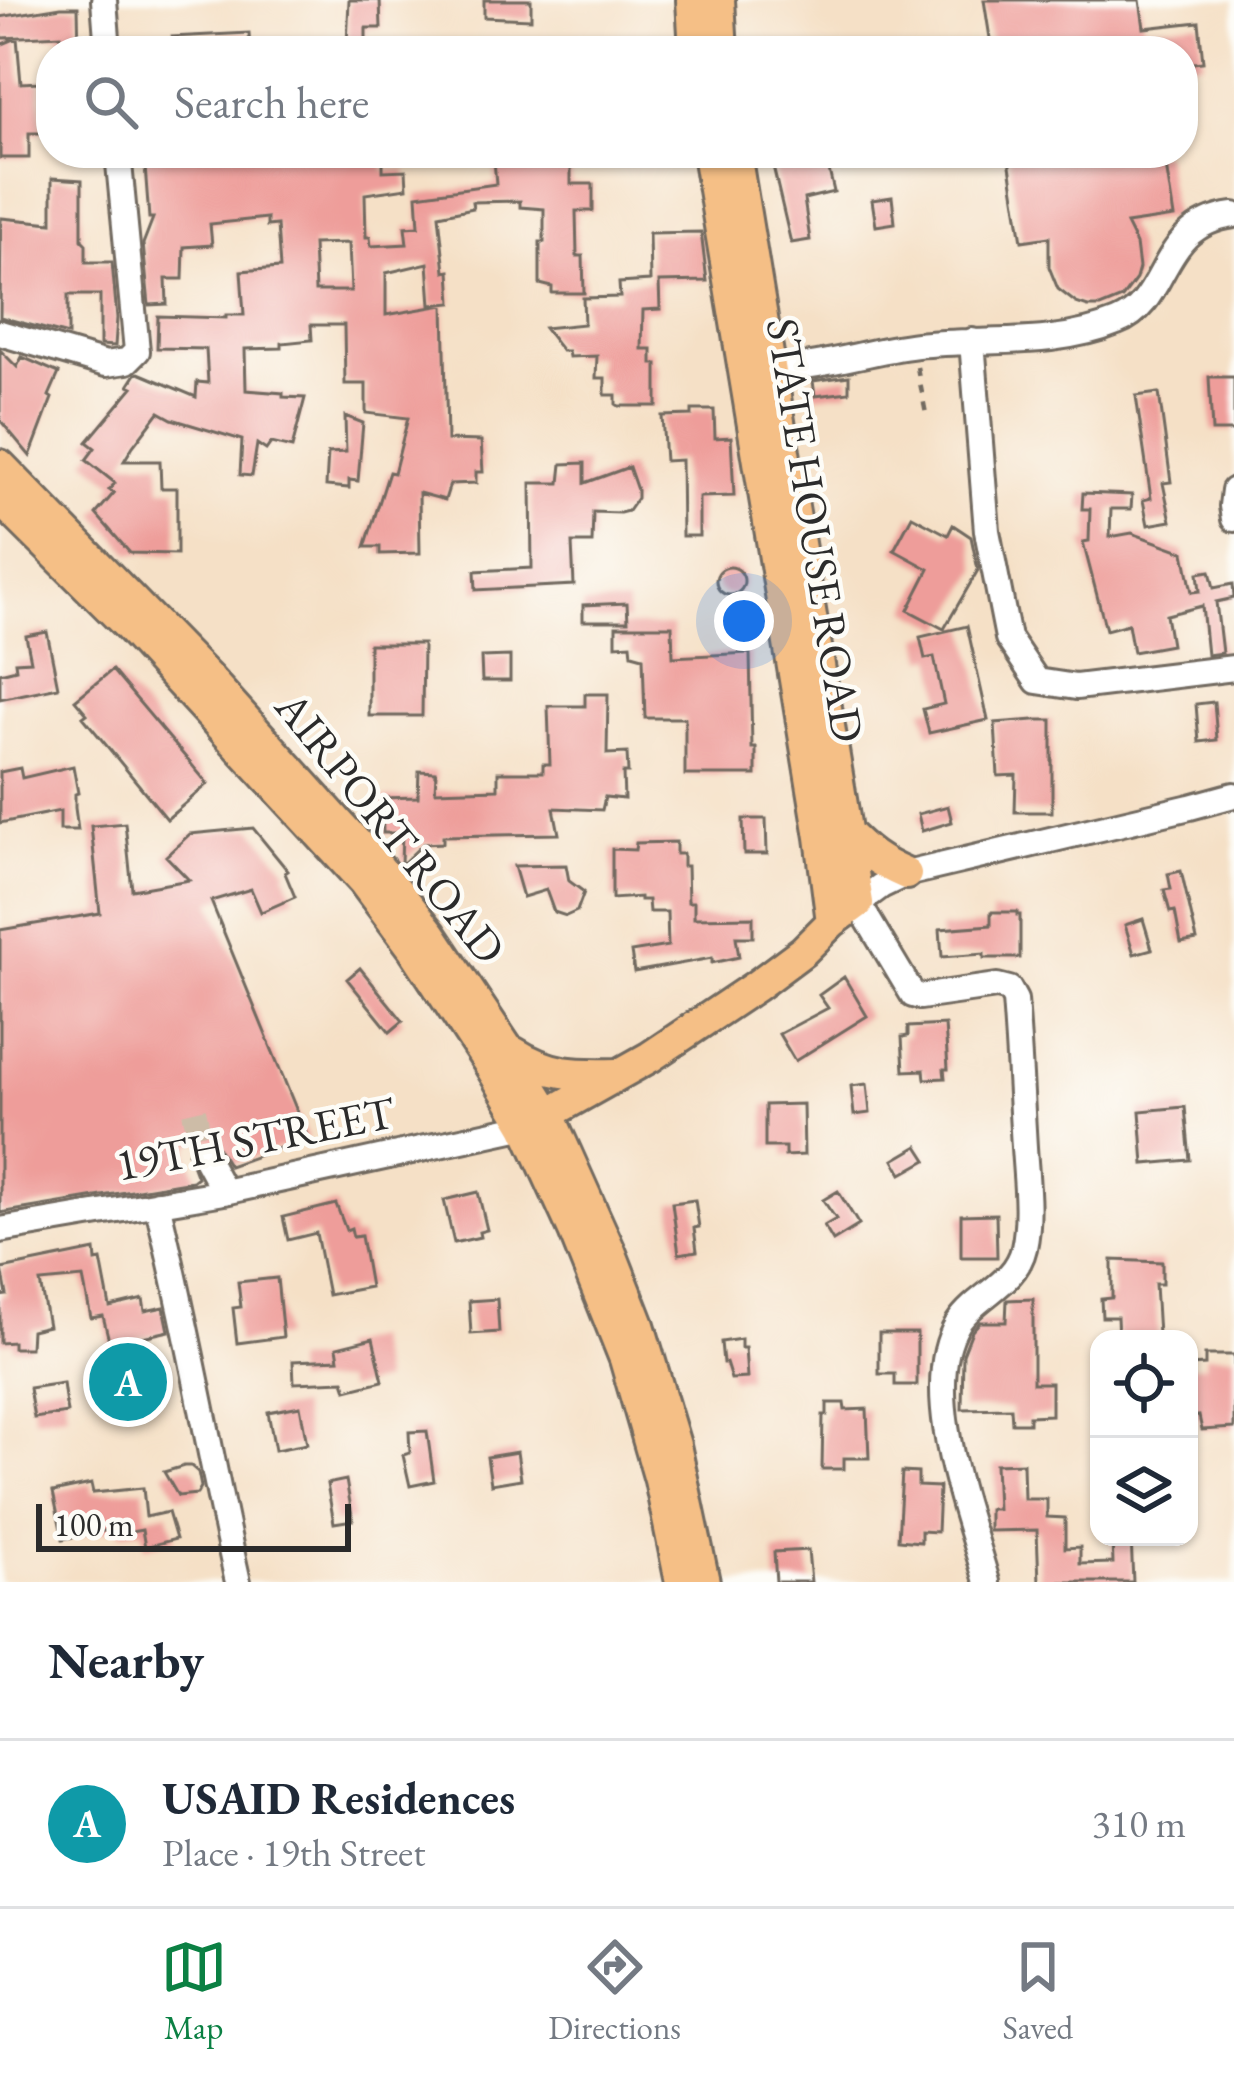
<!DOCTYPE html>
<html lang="en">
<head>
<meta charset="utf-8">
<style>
	:root { --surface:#fff; --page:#f2f2f3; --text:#1f2937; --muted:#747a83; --line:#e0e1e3; --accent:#0b8043 }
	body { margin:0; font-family:"EB Garamond",serif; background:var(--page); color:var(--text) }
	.controls { position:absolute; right:36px; bottom:36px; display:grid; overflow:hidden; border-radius:24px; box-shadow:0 3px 9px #0004 }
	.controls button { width:108px; height:108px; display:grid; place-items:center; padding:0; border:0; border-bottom:3px solid var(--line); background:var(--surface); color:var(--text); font:60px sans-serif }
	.scale { position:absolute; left:36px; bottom:30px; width:315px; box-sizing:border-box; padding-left:12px; border:6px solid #2b2b2b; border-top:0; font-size:33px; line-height:42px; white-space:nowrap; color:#2b2b2b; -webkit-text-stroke:9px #fdfcf7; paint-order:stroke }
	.you { position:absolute; left:744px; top:621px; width:42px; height:42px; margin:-30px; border:9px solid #fff; border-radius:50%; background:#1a73e8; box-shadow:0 0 0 18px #1a73e833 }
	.badge { display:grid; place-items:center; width:78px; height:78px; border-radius:50%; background:var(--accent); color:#fff; font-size:39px; font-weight:700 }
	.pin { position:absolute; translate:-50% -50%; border:6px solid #fff; box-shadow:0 3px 12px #0006 }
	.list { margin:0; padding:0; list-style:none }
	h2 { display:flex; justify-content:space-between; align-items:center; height:156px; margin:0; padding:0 48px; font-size:51px }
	h2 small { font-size:39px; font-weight:400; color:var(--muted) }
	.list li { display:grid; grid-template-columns:78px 1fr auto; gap:36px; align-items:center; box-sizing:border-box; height:168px; padding:0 48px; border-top:3px solid var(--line) }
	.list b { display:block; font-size:45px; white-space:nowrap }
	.list p { margin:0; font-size:39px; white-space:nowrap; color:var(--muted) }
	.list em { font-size:39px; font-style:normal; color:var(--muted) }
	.icon { flex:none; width:66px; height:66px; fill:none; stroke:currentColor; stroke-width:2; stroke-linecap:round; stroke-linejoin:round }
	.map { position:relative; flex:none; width:1234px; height:1582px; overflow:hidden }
	.search { position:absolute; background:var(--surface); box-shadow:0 3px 9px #0004; left:36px; right:36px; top:36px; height:132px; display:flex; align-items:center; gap:30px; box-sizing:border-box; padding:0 42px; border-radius:48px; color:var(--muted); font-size:45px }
	.sheet { height:324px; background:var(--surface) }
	nav { display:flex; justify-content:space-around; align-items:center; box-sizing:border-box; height:168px; border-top:3px solid var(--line); background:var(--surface); font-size:33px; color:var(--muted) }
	nav a { display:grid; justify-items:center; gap:6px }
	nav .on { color:var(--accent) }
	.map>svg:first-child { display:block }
	.building { fill:#ee9d9a; fill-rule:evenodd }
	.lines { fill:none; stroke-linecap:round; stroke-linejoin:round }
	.minor-tunnel { stroke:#cdbca7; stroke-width:24; stroke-dasharray:24 12; stroke-linecap:butt }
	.minor-casing { stroke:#726a61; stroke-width:30 }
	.major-casing { stroke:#726a61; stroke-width:36 }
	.path { stroke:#726a61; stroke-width:4.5; stroke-dasharray:9 9; stroke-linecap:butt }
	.minor { stroke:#fff; stroke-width:24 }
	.major { stroke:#f5bf86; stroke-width:30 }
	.labels { text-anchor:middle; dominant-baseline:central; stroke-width:9; stroke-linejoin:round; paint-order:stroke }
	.street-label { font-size:45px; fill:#2b2b2b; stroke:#fdfcf7 }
</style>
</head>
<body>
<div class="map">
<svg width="1234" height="1582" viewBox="0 0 1234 1582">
	<rect width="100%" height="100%" fill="#fdfcf7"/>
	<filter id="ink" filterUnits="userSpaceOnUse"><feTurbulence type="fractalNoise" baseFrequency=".00833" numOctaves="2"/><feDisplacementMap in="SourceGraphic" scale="24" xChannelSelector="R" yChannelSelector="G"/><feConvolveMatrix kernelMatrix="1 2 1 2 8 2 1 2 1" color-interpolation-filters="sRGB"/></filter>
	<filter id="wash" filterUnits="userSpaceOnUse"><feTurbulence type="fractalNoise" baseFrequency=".004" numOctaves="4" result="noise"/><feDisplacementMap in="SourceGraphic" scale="48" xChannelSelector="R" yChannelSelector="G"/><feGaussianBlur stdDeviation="2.7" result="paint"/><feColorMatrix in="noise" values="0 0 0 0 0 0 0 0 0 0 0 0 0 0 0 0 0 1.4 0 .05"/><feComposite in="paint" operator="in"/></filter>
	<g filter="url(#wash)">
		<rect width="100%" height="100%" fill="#f5e0c6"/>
		<g id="blocks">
			<path class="building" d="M349,0h31l1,28h-15v16l-19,1z
				M484,0h47v19l-47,-2z
				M984,0h156l4,28 55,-6 4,40 -20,2v-13h-191z
				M61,7h17l1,44h-18v-16l-59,3 -2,-21z
				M249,33l1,18h-78v-14z
				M17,38l4,45 19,-1 2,51h-13v25h-29v-113z
				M144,153h239v18l23,-1 1,18 -42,6 1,43h4l1,9 36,-2 -2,-17 14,-1 -2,-31 79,-11 -2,-24 41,-3v-4h36v31h22v27h-17l1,45h6l1,37h-32v-6l-12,-3v-42h4v-33l-24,-2v-6l-48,1 1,6 -34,7 6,57 5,-1 2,32 -21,2 -3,-42 -42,10v42l58,-10 3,135 34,1 2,31h-7v11l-26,1 -5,16 -26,-7 1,60 -40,1v-7h-15l24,-75 5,1 14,-55 -42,-5v-29h-21l-1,-59h-33l1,15 -30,3v5l-37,1 1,41 37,3v4l22,1 -13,50 -21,-5 -5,7 -9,-6 -5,32 -12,-1 2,-35 -70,-21 -13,-7 -26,34 -9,15h36l1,27h16v66l-47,-1 -34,-39 18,-21 -5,-3 6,-7 -29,-23 9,-12 -8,-6 46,-55 -4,-2 7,-11 3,-1 57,24 1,-15 11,1 -2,-34 -49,-1 1,-32 68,2v-3h18l-3,-44 39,-3 -3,-43 -10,1v-8l-57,6 2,21 -28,2 -1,32h-17l1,25 -18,1 -6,-61 10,-26h-4zM349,243l2,48h-36l-2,-47z
				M825,153l9,39 -30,7 6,41 -19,3 -18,-77z
				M1008,153h156l10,64 -48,7 10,20 3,24 -3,11 -14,19 -22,9h-12l-12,-4 -18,-14 -9,-22v-30l-27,4z
				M52,178l30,2v60l4,4v18h26l5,56 -2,28 -15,-1v-50h-32v40l-68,-18 1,-99 51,5z
				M892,197l3,26 -19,3 -4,-26z
				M701,232l6,49 -48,1 1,27 -17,1 -1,39h10v15h5v42h-38l-3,-2v-9h-11v-17h-9l1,-22 -28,1 -1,-6h-6l-18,-23 40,-4 -1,-26 37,-1 -1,-14 31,-2 -1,-48z
				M0,350l17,17 5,-10 37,16 -10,23 3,2 -22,58 -30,-36z
				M849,376v16l-34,4 -2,-15z
				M1209,377h25v54h-22z
				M1159,393l12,89 -8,1 8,38 -23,4 -5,-25 8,-2 -15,-102z
				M692,410h22l1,28 16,-1 3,59 -35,1v39h-17l-1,-76 -16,1 -3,-45 30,-1z
				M345,416l18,7 -5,58 -9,-1v8l-23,-2 2,-33 18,-1z
				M585,463v20l44,-16 8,23v8l-9,13 -8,2 -27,-1 -1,31h-20l2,42 -98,5 -1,-19 57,-3 -1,-85h29l2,-19z
				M1083,493l49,2 -1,14h-20l-1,28 22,-4 52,19 8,40 8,-1 -2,-18 12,-2 4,17 19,-4 1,14 -18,4 6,51 -15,2 -5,-49 -36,9 5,30 -38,7 -5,-28 -22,6 -23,-88 6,-1 1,-32h-8z
				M912,516l36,19 5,-10 18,12 7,33 -34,59 -36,-19 21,-41 -35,-19z
				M716 581a14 14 0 1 1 28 0a14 14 0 1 1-28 0Z
				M627,603l1,18h-45v-16z
				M616,626h56l1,31 77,-4 2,95h4v27h-71v-57h-40l-2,-61 -11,-3 -1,-10 -15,1z
				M967,626l21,94 -59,13 -6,-24 21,-5 -10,-47 -9,2 -5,-22z
				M47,632l11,55 -58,12v-26l16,-4 -1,-7 16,-1 -5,-25z
				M369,644h54l-1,72h-53z
				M510,656v25h-28l-1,-24z
				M112,670l96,114 -41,35 -84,-102 4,-3 -12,-14z
				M585,694h23l-1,60 20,-1 1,20h-5l1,26 -19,-2 -3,13 -48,-2 5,26 -116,2v7l-20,1 -22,21 1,-32h-19l-1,-35 36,-1 1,-26 17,1 -1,19 63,-2v-17h45v-8h7l-2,-58h37z
				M1214,702l3,38 -18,2 -3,-38z
				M1034,720h18v92h-37l1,-37 -18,1 -3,-53z
				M73,766l5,27 -3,1v14l3,22h-18v-19l-60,12v-51l20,-4 2,10z
				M948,806l4,16 -30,9 -4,-17z
				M743,819h23l1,35h-23z
				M125,823l7,67 57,-10 -23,-24 24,-22 63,-6 35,43 -3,2 10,24 -34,15 -10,-23 -40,12 97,237 -79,28 -15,-24 -8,-3 -9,1 -6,5 -3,8 9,24 -5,4 -192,32v-283l100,-17 -9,-87z
				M676,842v12h7v12h4l1,36h6v16l59,-1v20h-17l3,20 -27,6v-5l-78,14 -3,-20 37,-6 -1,-34h-18l-1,-12h-8v-3l-28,2v-50l23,1 1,-7z
				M566,865l3,16 15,11 -7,19 -11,5 -12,-4 -8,-22 -23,7 -9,-31z
				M1181,871l16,69 -16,3 -6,-32 -5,1 -6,-22 7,-1 -3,-15z
				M991,912h26v3h3v43h-36v-4l-42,3 -2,-28 51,-4z
				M1143,919l9,30 -18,5 -9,-29z
				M360,968l43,53 -13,11 -43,-53z
				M844,977l23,39 -72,45 -16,-27 49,-26 -9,-13z
				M945,1025l3,44h-4l1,9 -20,1 -1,-9 -20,1 -2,-34 6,-1v-9z
				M867,1084l3,29 -16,2 -3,-29z
				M803,1104l1,51 -19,1v-9h-20v-42z
				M1185,1107l5,53 -46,4 -4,-53z
				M918,1146l9,14 -25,14 -8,-14z
				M838,1191l21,34 -26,16 -9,-15 12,-7 -13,-19z
				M478,1192l9,38 -8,2 1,5 -26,6 -10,-43z
				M695,1200l4,27 -5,1 3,23 -18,3 -7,-51z
				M336,1204l10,26 5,-2 2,9 8,-1 9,51 -42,8 -12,-62 -28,7 -5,-23z
				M996,1214l1,43h-36v-42z
				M95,1250l1,11 5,-1 9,47 33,-8 2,12 19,-4 5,24 -31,7 12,59 -37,7 -7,-37 9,-2 -12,-49 -12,2 -8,-40 -43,4 8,44 -17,4 -1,18h-17v-6l-13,1v-47l7,-1 -5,-26z
				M1112,1260l50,2v22h-7l3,51 -40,3 -1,-21h-15l-1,-18 11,-1z
				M277,1278l6,59 -46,6 -4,-35 8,-1 -3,-25z
				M497,1299l2,33 -28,2 -2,-33z
				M1033,1299v84h18v32l-22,1v7h-17l-1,-15 -49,1 1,-55 9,-23 8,-9h26l1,-22z
				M879,1333h38v52h-22v-11h-16z
				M373,1338l10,43 -36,9 -3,-9 -50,2 -1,-22 46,-2 -2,-12z
				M741,1339v9h4l2,30 -16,1 -5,-16h-3l-2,-21z
				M1205,1355h29v73l-32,2 -3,-14 -10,1v-51l16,-1z
				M63,1383l4,30 -33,5 -5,-30z
				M827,1403h17l1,7 22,-1 2,49h-25v11h-22l1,-54h4z
				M300,1406l7,38 -32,6 -7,-38z
				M427,1431l7,50 -24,5 -7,-31 7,-2 -1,-21z
				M517,1452l4,27 -30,5 -4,-27z
				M1023,1463l1,36h23v18l18,1v30l15,-1v17l33,-1 -1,-26h19l2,45h-94l-2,-52 -48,1v-22h8l-2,-45z
				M184,1466h7l7,6 3,15 -4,7 -19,2 -14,-24z
				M902,1472l16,1v13l21,1 -2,45 -16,-1v11l-23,-2z
				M346,1480l7,40 -19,3 -7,-39z
				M91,1484l2,9 50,-5 3,29 22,-5 8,27 -31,8 -3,-17 -22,4 -1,-6 -56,11 -10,-47z
				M808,1550l3,32h-35l-2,-30z"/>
		</g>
	</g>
	<g filter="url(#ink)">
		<use href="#blocks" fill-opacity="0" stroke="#726a61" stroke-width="3"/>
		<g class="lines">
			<path class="minor-tunnel" d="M194,1111l10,44"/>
			<g class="minor-casing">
				<path id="minor" d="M104,0l4,51
					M0,333l106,31 21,-3 10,-10 -19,-198
					M972,341l15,190 21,107 29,43 39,6 158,-19
					M753,371c12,-1 24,-1 36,-3 43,-4 85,-18 128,-23 66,-7 137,3 200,-23 54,-21 39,-97 117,-107
					M1234,490l-2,16 2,13
					M204,1155l20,37
					M157,1203c31,126 53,253 81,379
					M0,1230l224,-38 302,-66
					M987,1582c-19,-69 -69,-193 -29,-259 18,-28 58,-39 66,-75 7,-32 2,-68 0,-101 -3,-49 -5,-98 -9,-147l-6,-11 -12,-3 -77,11 -7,-2 -55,-92 23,-17 25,-12 284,-67 44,-12"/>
			</g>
			<g class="major-casing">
				<path id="major" d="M692,0l3,51
					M719,0l3,51
					M708,153l113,684 11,85
					M0,465l208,213 171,190 52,66 76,114 42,67 61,136 29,74 36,120 29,137
					M0,499l128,127 235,255 50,67 75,114 38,64 48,105 51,128 35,121 21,102
					M845,831c19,20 35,32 61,43
					M513,1052c36,23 61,23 103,22
					M534,1122l116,-65 106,-71 47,-35 29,-29 26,-19 -123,-750"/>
			</g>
			<path class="path" d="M917,367l9,47"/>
			<use href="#minor" class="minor"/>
			<use href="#major" class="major"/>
		</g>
	</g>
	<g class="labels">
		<g class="street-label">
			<text transform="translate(816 530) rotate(81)">STATE HOUSE ROAD</text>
			<text transform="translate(391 827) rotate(51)">AIRPORT ROAD</text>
			<text transform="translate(255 1138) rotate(-11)">19TH STREET</text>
		</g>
	</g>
</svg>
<div class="controls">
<button><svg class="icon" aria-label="locate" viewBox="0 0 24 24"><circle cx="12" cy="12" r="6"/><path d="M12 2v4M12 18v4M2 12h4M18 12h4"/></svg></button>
<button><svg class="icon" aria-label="layers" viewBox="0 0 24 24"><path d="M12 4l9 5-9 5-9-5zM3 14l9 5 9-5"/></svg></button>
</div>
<div class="scale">100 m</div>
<div class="you"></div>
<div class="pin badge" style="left:128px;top:1382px;background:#0f9aa8">A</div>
<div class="search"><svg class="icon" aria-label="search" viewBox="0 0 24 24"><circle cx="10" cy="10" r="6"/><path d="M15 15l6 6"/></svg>Search here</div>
</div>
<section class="sheet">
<h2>Nearby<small></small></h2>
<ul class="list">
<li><span class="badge" style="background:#0f9aa8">A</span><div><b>USAID Residences</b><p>Place · 19th Street</p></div><em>310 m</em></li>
</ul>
</section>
<nav>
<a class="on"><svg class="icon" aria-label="map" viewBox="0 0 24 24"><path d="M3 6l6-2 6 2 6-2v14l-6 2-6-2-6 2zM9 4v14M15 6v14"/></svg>Map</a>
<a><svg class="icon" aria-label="directions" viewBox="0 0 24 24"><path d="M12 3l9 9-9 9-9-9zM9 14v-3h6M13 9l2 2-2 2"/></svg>Directions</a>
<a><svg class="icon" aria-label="saved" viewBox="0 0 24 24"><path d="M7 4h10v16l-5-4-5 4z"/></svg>Saved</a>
</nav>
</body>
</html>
